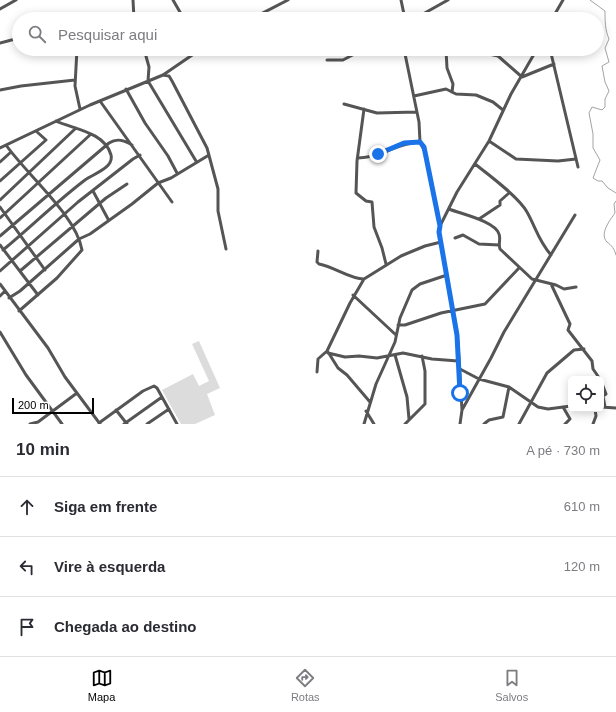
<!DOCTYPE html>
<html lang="pt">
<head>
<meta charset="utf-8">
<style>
	:root { --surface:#fff; --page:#f7f7f7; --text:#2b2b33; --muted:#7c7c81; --line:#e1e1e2; --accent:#000 }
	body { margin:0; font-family:Helvetica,sans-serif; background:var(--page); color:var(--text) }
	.controls { position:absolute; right:12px; bottom:12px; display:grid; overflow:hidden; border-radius:6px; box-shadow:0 2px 10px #0003 }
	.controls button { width:36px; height:36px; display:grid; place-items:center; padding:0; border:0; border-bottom:1px solid var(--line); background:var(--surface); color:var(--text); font:20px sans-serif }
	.scale { position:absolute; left:12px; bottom:10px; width:82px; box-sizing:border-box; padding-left:4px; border:2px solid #000; border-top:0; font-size:11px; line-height:14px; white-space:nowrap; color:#000; -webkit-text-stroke:3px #fff; paint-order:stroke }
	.stop { position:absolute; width:12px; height:12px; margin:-9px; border:3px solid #1a73e8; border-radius:50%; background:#fff }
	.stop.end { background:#1a73e8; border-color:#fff; box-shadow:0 1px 4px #0008 }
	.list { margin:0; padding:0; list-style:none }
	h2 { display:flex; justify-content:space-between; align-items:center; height:52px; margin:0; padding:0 16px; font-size:17px }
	h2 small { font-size:13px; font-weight:400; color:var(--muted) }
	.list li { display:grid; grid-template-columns:26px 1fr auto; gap:12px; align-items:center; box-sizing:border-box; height:60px; padding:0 16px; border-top:1px solid var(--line) }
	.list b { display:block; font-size:15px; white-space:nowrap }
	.list em { font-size:13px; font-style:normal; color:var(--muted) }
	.icon { flex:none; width:22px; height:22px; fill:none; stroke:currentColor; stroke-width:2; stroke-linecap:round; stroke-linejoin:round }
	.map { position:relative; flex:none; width:616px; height:424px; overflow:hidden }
	.search { position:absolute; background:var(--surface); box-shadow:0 2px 10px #0003; left:12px; right:12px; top:12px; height:44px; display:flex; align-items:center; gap:10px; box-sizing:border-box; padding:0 14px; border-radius:22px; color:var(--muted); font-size:15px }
	.sheet { height:232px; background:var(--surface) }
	nav { display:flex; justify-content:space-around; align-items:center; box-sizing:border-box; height:56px; border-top:1px solid var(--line); background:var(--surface); font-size:11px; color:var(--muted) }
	nav a { display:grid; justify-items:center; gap:2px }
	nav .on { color:var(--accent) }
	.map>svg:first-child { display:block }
	.green { fill:#dcdcdc }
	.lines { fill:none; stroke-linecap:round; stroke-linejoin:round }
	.stream { stroke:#a3a3a3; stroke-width:1 }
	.street { stroke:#555; stroke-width:3 }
	.route { stroke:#1a73e8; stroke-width:5 }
</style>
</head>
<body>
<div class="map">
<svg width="616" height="424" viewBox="0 0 616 424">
	<rect width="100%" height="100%" fill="#fff"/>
	<path class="green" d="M199,341l21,47 -13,6 8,21 -20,9h-14l-19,-34 31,-16 6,12 10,-5 -17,-37z"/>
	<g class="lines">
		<path class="stream" d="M590,0l15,11c0,10 0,19 4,28l-4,9 4,14 -7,4 3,16 4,9 -4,8v8l-3,3 -10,-3 -3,6 4,21v14l7,12 -7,18 5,3h4l6,7 8,5
			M616,201l-2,3 1,9c-5,7 -16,21 -8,29 5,4 7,6 9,13"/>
		<path class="street" d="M133,0l1,19
			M173,0l11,19
			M401,0l4,19
			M0,9l16,-9
			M86,19h9
			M251,19l37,-19
			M414,19l34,-19
			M552,19l11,-19
			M0,43l19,-5
			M77,49l-2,37 5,23
			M144,49l5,18 -1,14 48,80
			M404,49l15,73 1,20 5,10 15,74 -1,6 19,111 4,67 -2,14
			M441,49h21
			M466,49l32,7 24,21 32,-13
			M550,49l28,118
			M446,50l1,18 6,16 -1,8
			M405,53l9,-4
			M327,60h16l21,-11
			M163,75l6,1 3,5 35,67 11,41v22l8,38
			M126,89l19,34 23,33 9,17
			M0,90l21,-4 54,-6
			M414,96l32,-7 10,5 20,1 17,7 10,8
			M100,101l72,101
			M344,104l33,9 39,-1
			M364,109l-7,52 -1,32 10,8 6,1 2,25 8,21 4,16
			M489,141l27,18 42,2 18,-2
			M6,145c21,30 70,70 76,105l-25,28 -38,33
			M0,148l90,-43 73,-30 38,-26
			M358,158c22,0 38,-15 62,-16
			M0,162l11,-10
			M475,164c14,11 44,33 52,48 9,16 11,28 24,43
			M0,181l46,-41 -10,-9
			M93,191l15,28
			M0,200l76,-72
			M0,207l45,63
			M449,209c12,5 46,12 50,25 2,5 -1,10 1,15l32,30 24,6 8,4 12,-2
			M0,218l91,-84
			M479,219l21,-14v-4l9,-8
			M440,226l17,-34 32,-51 22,-47 26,-45
			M0,236l109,-93c8,-5 15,-3 23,2
			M455,238l8,-3 16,9 20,1
			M0,245l38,50
			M3,250c28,-23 53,-48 82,-70 8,-6 29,-12 26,-25 -6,-23 -38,-26 -55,-34
			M318,251l-1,11 2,2c16,3 30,15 45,15
			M0,271l78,-69 55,-43 7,-4
			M20,271l86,-73 21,-14
			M0,284l48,64 17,29 35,47
			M551,284l19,40 -2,6 24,31 1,8 7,10
			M353,295l43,40
			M0,296l5,-5
			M9,298l11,-7 59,-52 11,-5 42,-30 26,-21 13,-5 38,-23
			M398,325h7l36,-12 44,-9 34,-36
			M0,332l26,43 36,49
			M328,352l10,16 9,7 23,27
			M328,353l17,4 14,-1 18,2 26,-5 29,6 26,2
			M395,355l12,42 2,22
			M460,369l19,10 30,8 29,20 10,2 23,-3
			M317,372l1,-13 9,-8 23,-48 14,-24 37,-23 24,-10 16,-4
			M601,381l5,13 -3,2 2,11
			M563,407l7,12 -5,5
			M601,407l15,1
			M116,410l11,14
			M462,410l29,-52 13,-26 71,-117
			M366,411l8,13
			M99,423l44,-32 11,-5 3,2 20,36
			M30,424l8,-2 39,-29
			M124,424l38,-27
			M147,424l22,-15
			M364,424l12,-40 19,-42 5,-24 12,-28 8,-6 27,-9
			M405,424l20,-20v-33l-3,-15
			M484,424l5,-4 14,-3 6,-30
			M519,424l28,-51 27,-23 10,-1
			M593,424l3,-8 -1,-7"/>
	</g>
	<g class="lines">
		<path class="route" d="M378,154l26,-11 16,-1 4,5 16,79 -1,6 18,103 3,58"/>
	</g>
</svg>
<div class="controls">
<button><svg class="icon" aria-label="locate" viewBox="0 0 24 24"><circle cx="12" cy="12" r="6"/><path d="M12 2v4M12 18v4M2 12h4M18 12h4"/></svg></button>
</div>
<div class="scale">200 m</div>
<div class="stop" style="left:460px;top:393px"></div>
<div class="stop end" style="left:378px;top:154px"></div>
<div class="search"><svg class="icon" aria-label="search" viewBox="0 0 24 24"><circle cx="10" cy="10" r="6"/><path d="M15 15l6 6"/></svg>Pesquisar aqui</div>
</div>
<section class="sheet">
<h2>10 min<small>A pé · 730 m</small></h2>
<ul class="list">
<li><svg class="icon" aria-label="ahead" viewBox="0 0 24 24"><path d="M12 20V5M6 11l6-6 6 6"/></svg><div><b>Siga em frente</b></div><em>610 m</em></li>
<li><svg class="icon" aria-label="left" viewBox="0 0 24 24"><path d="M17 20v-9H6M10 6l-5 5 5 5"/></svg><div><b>Vire à esquerda</b></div><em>120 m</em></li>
<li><svg class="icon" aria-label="arrive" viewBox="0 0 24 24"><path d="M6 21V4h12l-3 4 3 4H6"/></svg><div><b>Chegada ao destino</b></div></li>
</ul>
</section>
<nav>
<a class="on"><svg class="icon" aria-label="map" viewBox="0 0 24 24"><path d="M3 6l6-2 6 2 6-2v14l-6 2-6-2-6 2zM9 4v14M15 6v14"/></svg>Mapa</a>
<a><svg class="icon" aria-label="directions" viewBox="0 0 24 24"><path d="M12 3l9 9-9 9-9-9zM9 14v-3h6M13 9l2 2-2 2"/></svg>Rotas</a>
<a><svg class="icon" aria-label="saved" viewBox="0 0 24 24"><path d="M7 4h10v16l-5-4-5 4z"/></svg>Salvos</a>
</nav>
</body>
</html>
